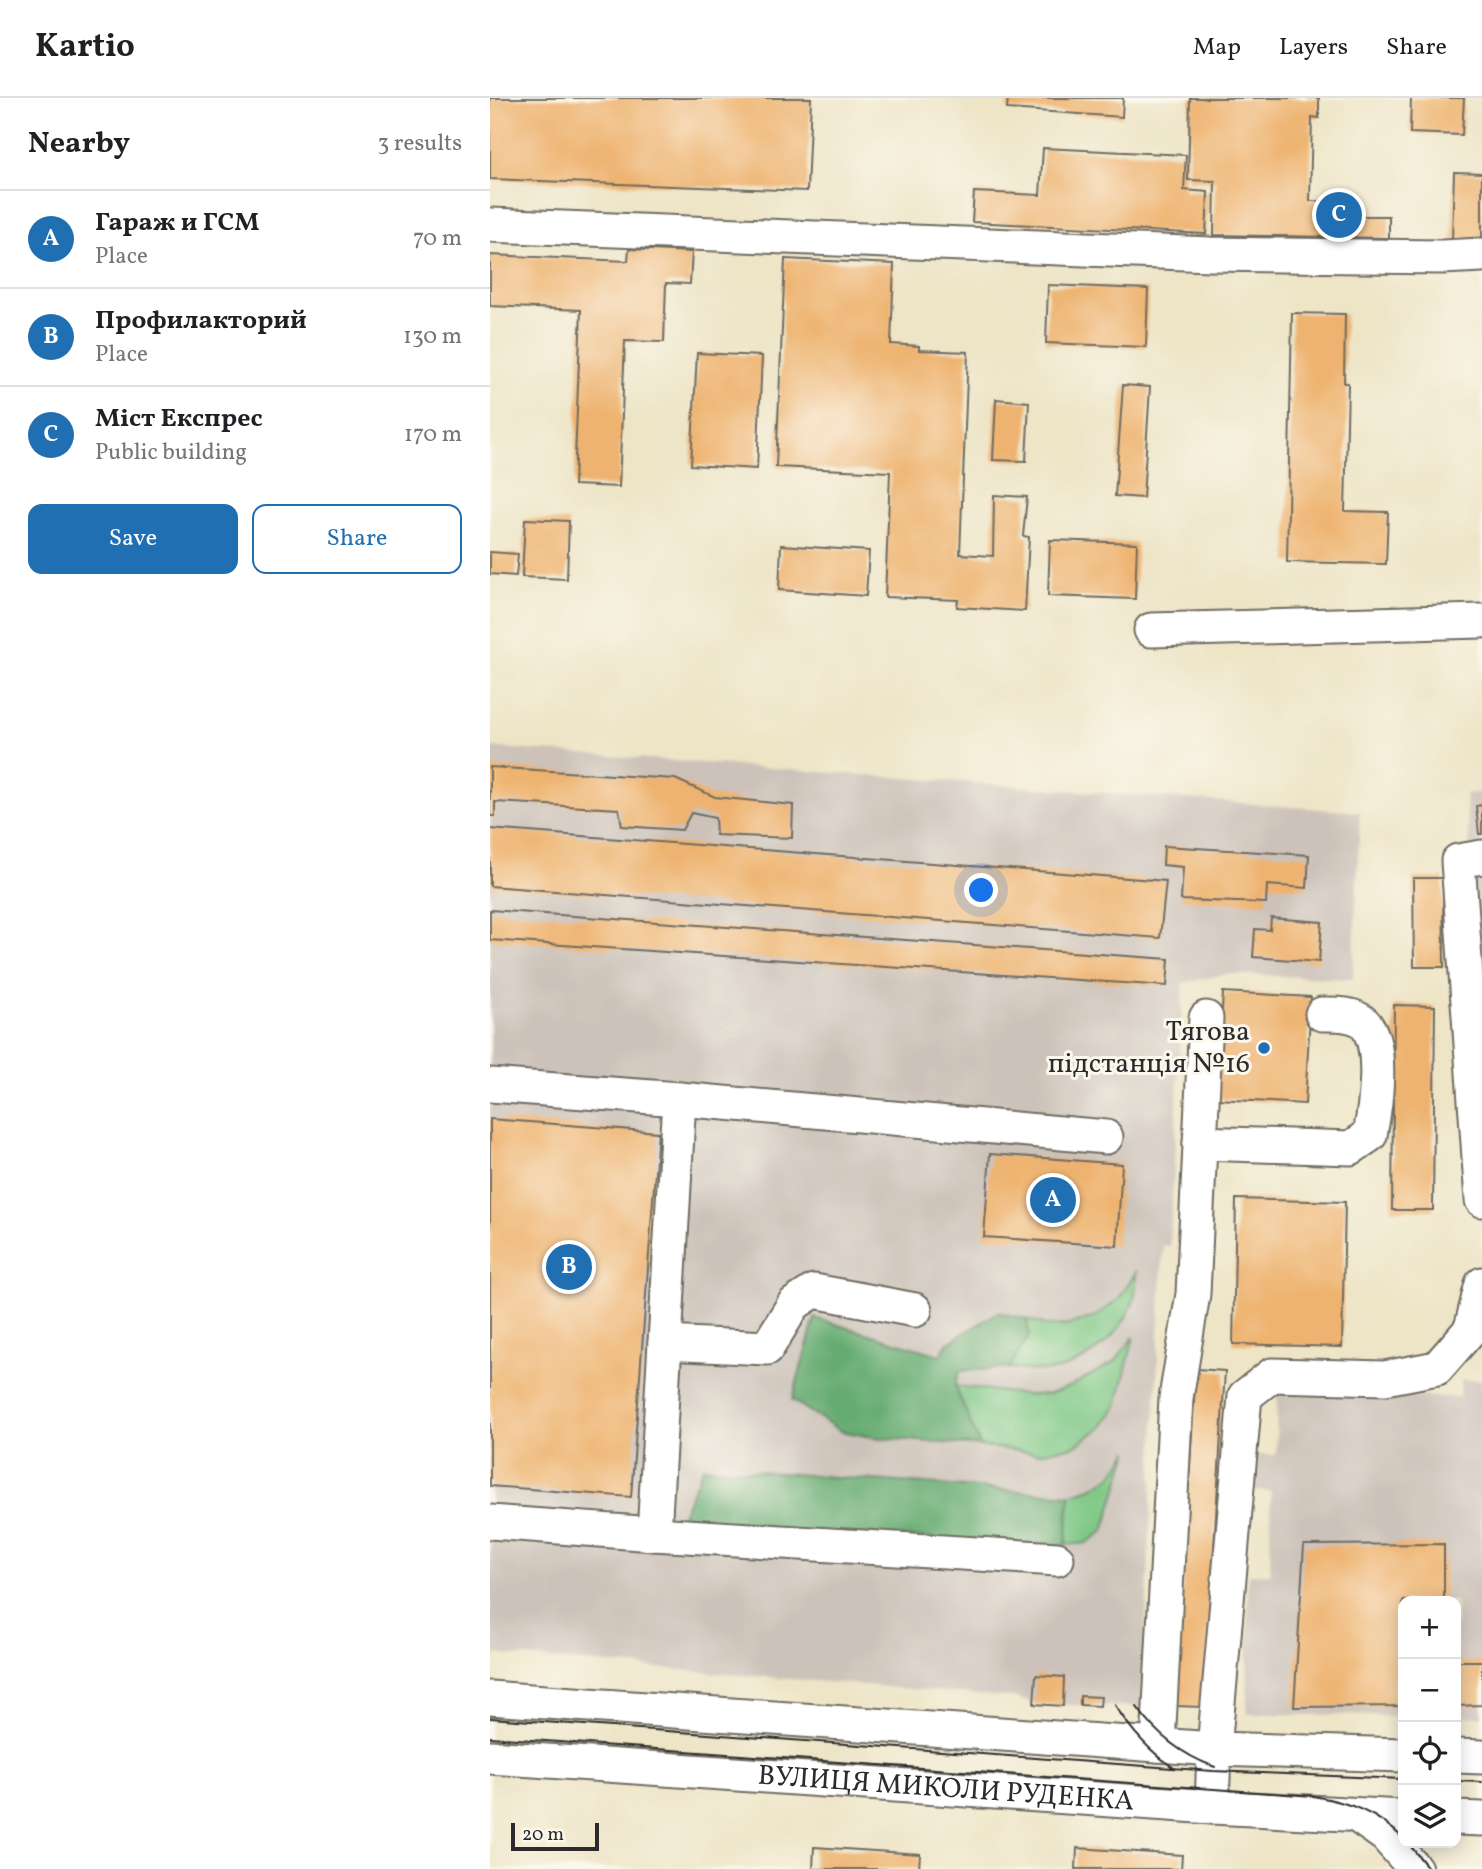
<!DOCTYPE html>
<html lang="en">
<head>
<meta charset="utf-8">
<style>
	:root { --surface:#fff; --page:#f6f6f6; --text:#202124; --muted:#757577; --line:#e0e0e0; --accent:#1f6fb2 }
	body { margin:0; font-family:Vollkorn,serif; background:var(--page); color:var(--text) }
	.controls { position:absolute; right:21px; bottom:21px; display:grid; overflow:hidden; border-radius:14px; box-shadow:0 4px 18px #0003 }
	.controls button { width:63px; height:63px; display:grid; place-items:center; padding:0; border:0; border-bottom:2px solid var(--line); background:var(--surface); color:var(--text); font:35px sans-serif }
	.scale { position:absolute; left:21px; bottom:18px; width:88px; box-sizing:border-box; padding-left:7px; border:4px solid #2b2b2b; border-top:0; font-size:19px; line-height:24px; white-space:nowrap; color:#2b2b2b; -webkit-text-stroke:5px #fbf7ec; paint-order:stroke }
	.you { position:absolute; left:492px; top:793px; width:24px; height:24px; margin:-18px; border:5px solid #fff; border-radius:50%; background:#1a73e8; box-shadow:0 0 0 10px #1a73e833 }
	.badge { display:grid; place-items:center; width:46px; height:46px; border-radius:50%; background:var(--accent); color:#fff; font-size:23px; font-weight:700 }
	.pin { position:absolute; translate:-50% -50%; border:4px solid #fff; box-shadow:0 2px 7px #0006 }
	.list { margin:0; padding:0; list-style:none }
	h2 { display:flex; justify-content:space-between; align-items:center; height:91px; margin:0; padding:0 28px; font-size:30px }
	h2 small { font-size:23px; font-weight:400; color:var(--muted) }
	.list li { display:grid; grid-template-columns:46px 1fr auto; gap:21px; align-items:center; box-sizing:border-box; height:98px; padding:0 28px; border-top:2px solid var(--line) }
	.list b { display:block; font-size:26px; white-space:nowrap }
	.list p { margin:0; font-size:23px; white-space:nowrap; color:var(--muted) }
	.list em { font-size:23px; font-style:normal; color:var(--muted) }
	.actions { display:flex; gap:14px; padding:21px 28px }
	.actions a { flex:1; padding:16px 0; border:2px solid var(--accent); border-radius:14px; text-align:center; font-size:24px; color:var(--accent) }
	.actions .main { background:var(--accent); color:#fff }
	.icon { flex:none; width:38px; height:38px; fill:none; stroke:currentColor; stroke-width:2; stroke-linecap:round; stroke-linejoin:round }
	.map { position:relative; flex:none; width:992px; height:1771px; overflow:hidden }
	header { display:flex; align-items:center; gap:42px; box-sizing:border-box; height:98px; padding:0 35px; background:var(--surface); border-bottom:2px solid var(--line) }
	header strong { font-size:33px }
	nav { display:flex; gap:38px; margin-inline-start:auto; font-size:24px }
	main { display:flex }
	aside { flex:1; background:var(--surface) }
	.map>svg:first-child { display:block }
	.industrial { fill:#ccc2b9 }
	.green { fill:#7dc785; stroke:#547958; stroke-width:2 }
	.forest { fill:#66ac72; stroke:#486c4e; stroke-width:2 }
	.building { fill:#eeb36f }
	.lines { fill:none; stroke-linecap:round; stroke-linejoin:round }
	.minor-casing { stroke:#6f6c62; stroke-width:37 }
	.minor { stroke:#fff; stroke-width:33 }
	.tram { stroke:#2b2b2b; stroke-width:2 }
	.poi-dot { fill:#1f6fb2; stroke:#fbf7ec; stroke-width:2.5 }
	.labels { text-anchor:middle; dominant-baseline:central; stroke-width:6; stroke-linejoin:round; paint-order:stroke }
	.poi-label { font-size:28px; fill:#2b2b2b; stroke:#fbf7ec; text-anchor:end }
	.street-label { font-size:28px; fill:#2b2b2b; stroke:#fbf7ec }
</style>
</head>
<body>
<header>
<strong>Kartio</strong>
<nav><a>Map</a><a>Layers</a><a>Share</a></nav>
</header>
<main>
<aside>
<h2>Nearby<small>3 results</small></h2>
<ul class="list">
<li><span class="badge">A</span><div><b>Гараж и ГСМ</b><p>Place</p></div><em>70 m</em></li>
<li><span class="badge">B</span><div><b>Профилакторий</b><p>Place</p></div><em>130 m</em></li>
<li><span class="badge">C</span><div><b>Міст Експрес</b><p>Public building</p></div><em>170 m</em></li>
</ul>
<div class="actions"><a class="main">Save</a><a>Share</a></div>
</aside>
<div class="map">
<svg width="992" height="1771" viewBox="0 0 992 1771">
	<rect width="100%" height="100%" fill="#fbf7ec"/>
	<filter id="ink" filterUnits="userSpaceOnUse"><feTurbulence type="fractalNoise" baseFrequency=".0143" numOctaves="2"/><feDisplacementMap in="SourceGraphic" scale="14" xChannelSelector="R" yChannelSelector="G"/><feConvolveMatrix kernelMatrix="1 2 1 2 8 2 1 2 1" color-interpolation-filters="sRGB"/></filter>
	<filter id="wash" filterUnits="userSpaceOnUse"><feTurbulence type="fractalNoise" baseFrequency=".00686" numOctaves="4" result="noise"/><feDisplacementMap in="SourceGraphic" scale="28" xChannelSelector="R" yChannelSelector="G"/><feGaussianBlur stdDeviation="1.57" result="paint"/><feColorMatrix in="noise" values="0 0 0 0 0 0 0 0 0 0 0 0 0 0 0 0 0 1.4 0 .05"/><feComposite in="paint" operator="in"/></filter>
	<g filter="url(#wash)">
		<rect width="100%" height="100%" fill="#eee5c7"/>
		<path class="industrial" d="M0,649l870,65 -7,167 -126,-5 -44,9 -13,263h-7l-21,461 -108,-3 -17,-6 -527,-44z
			M992,695v209l-17,-208z
			M971,1282h21v337h-26v-116h-53v115l-156,-2 1,-140h22l1,-83h-17v-36h22l1,-61 183,3z"/>
		<path class="green" d="M646,1174c0,9 0,19 -2,27 -10,36 -55,73 -93,72 -11,0 -22,-2 -32,-3l20,-32 -2,-17 22,7 19,-1 26,-8 24,-17z
			M644,1238l-17,70 -16,22 -27,18 -36,7 -58,-7 -25,-60 74,9 20,-1 22,-8 44,-24z
			M639,1352l-25,81 -18,12 -20,2 4,-50 21,-7 21,-12z"/>
		<path class="forest" d="M508,1214l29,7 2,17 -20,32 -49,3 -5,15 25,60 -108,-9 -31,-6 -49,-31 23,-82 125,37 8,-12z
			M213,1369l367,28 -4,50 -389,-19z"/>
		<g id="blocks">
			<path class="building" d="M0,0h321l-4,93 -317,-12z
				M518,0h115l-1,19 -115,-8z
				M700,0h129v20l-7,-1 -2,84 48,2 1,13h30v22l-175,-3 1,-54 -27,-1z
				M921,0h53l-2,37 -52,-2z
				M553,50l143,7 -2,35 24,2 -2,42 -234,-12 2,-30 66,3z
				M964,74l28,1v68l-30,-1z
				M139,151l63,3 -2,32 -24,-1 -2,59 -39,-1 -6,146 -45,-2 7,-175 -91,-4v-51l138,6z
				M295,161l109,5 -3,80 28,2v4l49,2 -8,202 33,2 1,-61 33,2 -4,39 6,1 -4,74 -68,-4 1,-7 -73,-3 5,-125 -114,-5z
				M558,187l100,4 -2,58 -100,-4z
				M802,215l53,1 -1,69h4l-3,128 43,1 -2,52 -99,-2z
				M207,255l65,3 -5,113 -66,-4z
				M633,287l27,2 -7,111 -28,-2z
				M506,301l33,3 -3,59 -33,-1z
				M35,421l44,2 -2,58 -45,-2z
				M560,442l87,3 -2,56 -87,-3z
				M291,447l88,6 -3,45 -87,-6z
				M0,454l28,2 -2,22 -26,-2z
				M0,669l185,12 40,18 78,8 -1,33 -76,-3 -1,-17 -24,-5 -9,17 -60,-4 -3,-17 -124,-7v14h-5z
				M992,707v29h-3l-3,-28z
				M0,731l676,52 -6,57 -670,-52z
				M674,748l145,9 -2,33 -40,-3 -1,18 -85,-3 2,-33 -20,-2z
				M923,780h30l1,89h-30z
				M0,812l679,49 -2,27 -677,-46z
				M781,820l51,4 -3,40 -66,-5 2,-28 15,1z
				M733,894l88,5 -6,107 -88,-5z
				M904,907l41,1 -2,204h-41z
				M0,1021l168,13 -27,365 -141,-11z
				M500,1056l132,10 -5,82 -133,-9z
				M746,1101l109,3 -3,145 -109,-3z
				M706,1271l29,2 -21,336 -29,-1z
				M954,1446v57h-41v105l-109,1 10,-162z
				M966,1563h26v44l-26,1z
				M546,1577l28,2 -1,29 -29,-2z
				M590,1598l21,1 -1,9 -20,-1z
				M324,1749l106,7 -1,15h-106z
				M587,1750l105,7 -1,14h-105z"/>
		</g>
	</g>
	<g filter="url(#ink)">
		<use href="#blocks" fill-opacity="0" stroke="#6f6c62" stroke-width="2"/>
		<g class="lines">
			<g class="minor-casing">
				<g id="minor">
					<path d="M0,127l720,29 232,3 40,-2"/>
					<path d="M661,532l331,-9"/>
					<path d="M992,759l-24,4 24,339"/>
					<path d="M0,987l189,14 427,38"/>
					<path d="M710,1045l151,5 19,-13c5,-26 15,-91 -6,-112 -10,-10 -28,-9 -42,-9"/>
					<path d="M175,1245l102,5 27,-44 20,-13 101,19"/>
					<path d="M0,1424l164,12 403,25"/>
					<path d="M164,1436l25,-435"/>
					<path d="M0,1600l724,51 189,6"/>
					<path d="M668,1647l18,-347 17,-104 13,-276"/>
					<path d="M966,1658l26,1"/>
					<path id="s1" d="M0,1659l722,50 191,10"/>
					<path d="M722,1709l2,-58 31,-353 27,-21 113,3 52,-10 34,-39 11,-45"/>
					<path d="M866,1717l30,21 29,33"/>
					<path d="M966,1720l26,1"/>
				</g>
			</g>
			<use href="#minor" class="minor"/>
			<path class="tram" d="M625,1607c16,26 34,46 59,63
				M647,1609c20,29 45,48 78,60
				M0,1620l723,53 190,8
				M0,1639l823,59c36,6 64,17 90,42
				M966,1683l26,1
				M918,1745l21,26"/>
		</g>
	</g>
	<circle class="poi-dot" cx="774" cy="950" r="7"/>
	<g class="labels">
		<g class="poi-label">
			<text x="760" y="934">Тягова<tspan x="760" dy="32">пiдстанцiя №16</tspan></text>
		</g>
		<g class="street-label">
			<text stroke="none"><textPath href="#s1" startOffset="457">ВУЛИЦЯ МИКОЛИ РУДЕНКА</textPath></text>
		</g>
	</g>
</svg>
<div class="controls">
<button>+</button>
<button>−</button>
<button><svg class="icon" aria-label="locate" viewBox="0 0 24 24"><circle cx="12" cy="12" r="6"/><path d="M12 2v4M12 18v4M2 12h4M18 12h4"/></svg></button>
<button><svg class="icon" aria-label="layers" viewBox="0 0 24 24"><path d="M12 4l9 5-9 5-9-5zM3 14l9 5 9-5"/></svg></button>
</div>
<div class="scale">20 m</div>
<div class="you"></div>
<div class="pin badge" style="left:563px;top:1102px">A</div>
<div class="pin badge" style="left:79px;top:1169px">B</div>
<div class="pin badge" style="left:849px;top:117px">C</div>
</div>
</main>
</body>
</html>
